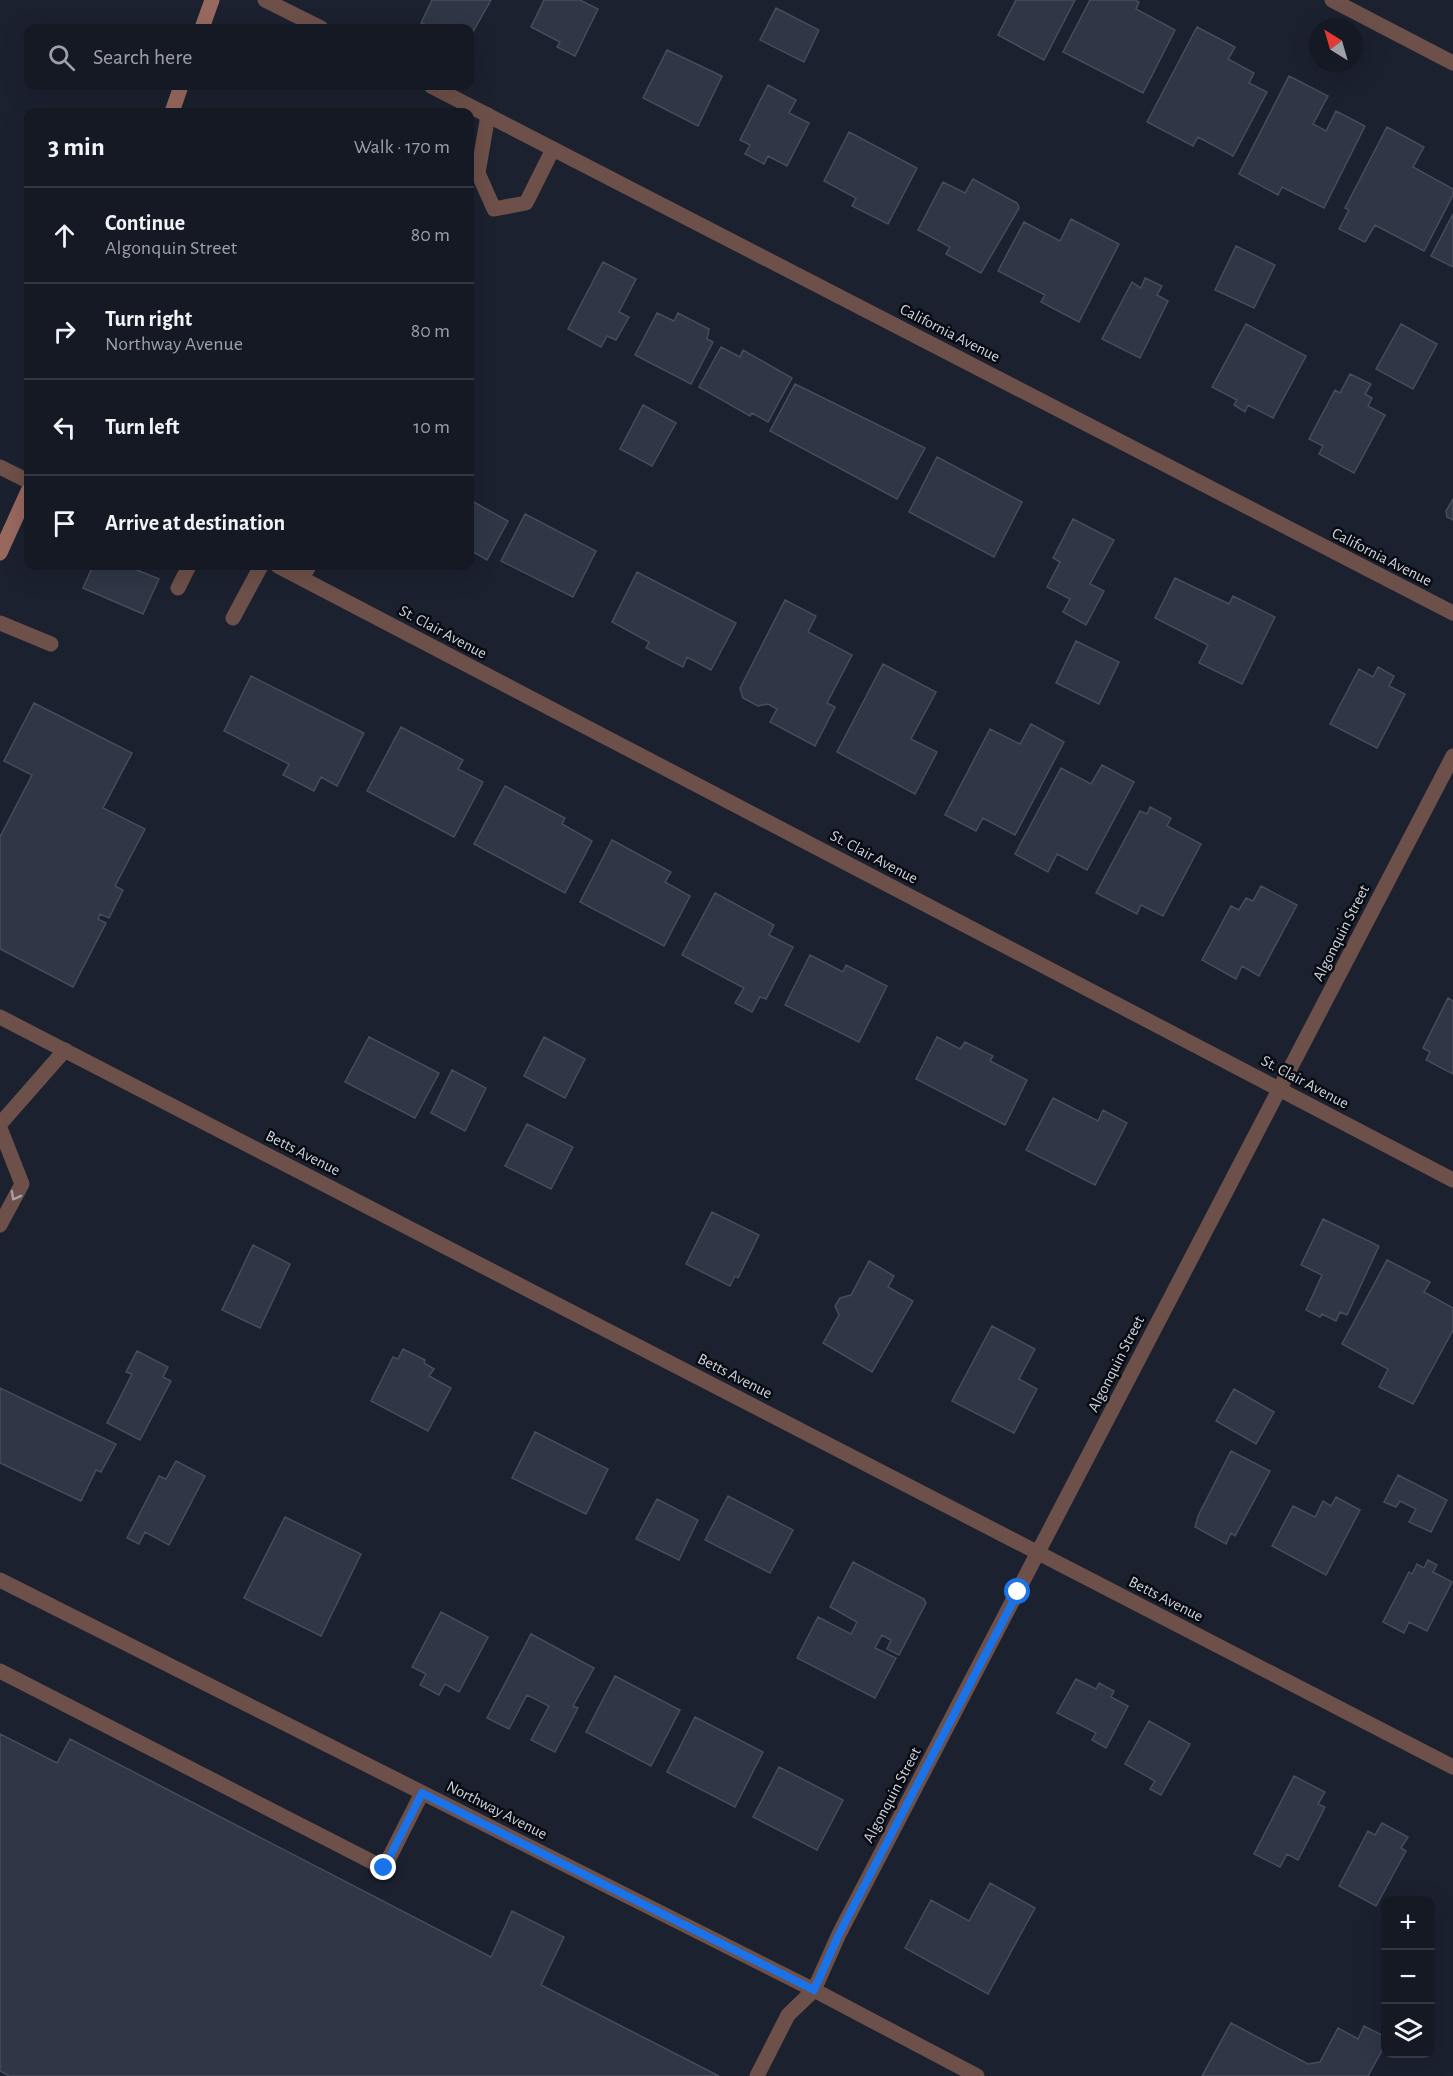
<!DOCTYPE html>
<html lang="en">
<head>
<meta charset="utf-8">
<style>
	:root { --surface:#141923; --page:#212630; --text:#f1f3f6; --muted:#9da0a6; --line:#333841 }
	body { margin:0; font-family:"Alegreya Sans",sans-serif; background:var(--page); color:var(--text) }
	.controls { position:absolute; right:18px; bottom:18px; display:grid; overflow:hidden; border-radius:12px; box-shadow:0 6px 24px #0002 }
	.controls button { width:54px; height:54px; display:grid; place-items:center; padding:0; border:0; border-bottom:2px solid var(--line); background:var(--surface); color:var(--text); font:30px sans-serif }
	.compass { position:absolute; left:1309px; top:18px; width:54px; height:54px; border-radius:50%; background:var(--surface); box-shadow:0 6px 24px #0002; rotate:323deg }
	.stop { position:absolute; width:18px; height:18px; margin:-14px; border:4px solid #1a73e8; border-radius:50%; background:#fff }
	.stop.end { background:#1a73e8; border-color:#fff; box-shadow:0 2px 6px #0008 }
	.list { margin:0; padding:0; list-style:none }
	h2 { display:flex; justify-content:space-between; align-items:center; height:78px; margin:0; padding:0 24px; font-size:26px }
	h2 small { font-size:20px; font-weight:400; color:var(--muted) }
	.list li { display:grid; grid-template-columns:39px 1fr auto; gap:18px; align-items:center; box-sizing:border-box; height:96px; padding:0 24px; border-top:2px solid var(--line) }
	.list b { display:block; font-size:22px; white-space:nowrap }
	.list p { margin:0; font-size:20px; white-space:nowrap; color:var(--muted) }
	.list em { font-size:20px; font-style:normal; color:var(--muted) }
	.icon { flex:none; width:33px; height:33px; fill:none; stroke:currentColor; stroke-width:2; stroke-linecap:round; stroke-linejoin:round }
	.map { position:relative; flex:none; width:1453px; height:2076px; overflow:hidden }
	.search { position:absolute; background:var(--surface); box-shadow:0 6px 24px #0002; left:24px; top:24px; width:450px; height:66px; display:flex; align-items:center; gap:15px; box-sizing:border-box; padding:0 21px; border-radius:12px; color:var(--muted); font-size:22px }
	.panel { position:absolute; background:var(--surface); box-shadow:0 6px 24px #0002; left:24px; top:108px; width:450px; height:462px; border-radius:12px }
	.map>svg:first-child { display:block }
	.building { fill:#2f3645; stroke:#454d5c; stroke-width:1.5 }
	.lines { fill:none; stroke-linecap:round; stroke-linejoin:round }
	.service { stroke:#6d5049; stroke-width:15 }
	.minor { stroke:#6d5049; stroke-width:15 }
	.secondary { stroke:#98695f; stroke-width:15 }
	.oneway { stroke:#a79fa2 }
	.route { stroke:#1a73e8; stroke-width:8 }
	.labels { text-anchor:middle; dominant-baseline:central; stroke-width:5; stroke-linejoin:round; paint-order:stroke }
	.street-label { font-size:16px; fill:#ced3dd; stroke:#080b11 }
</style>
</head>
<body>
<div class="map">
<svg width="1453" height="2076" viewBox="0 0 1453 2076">
	<rect width="100%" height="100%" fill="#1b212f"/>
	<path class="building" d="M432,0h59l-21,37v-9h-37l-12,-5z
		M544,0h36l18,9 -23,47 -18,-9 3,-5 -29,-15z
		M1016,0h59l-31,60 -46,-25z
		M1090,0h45l4,2 -3,7 39,21 -32,63 -80,-41z
		M776,8l43,22 -15,32 -44,-22z
		M1197,27l38,20 -7,12 26,14 -5,10 18,9 -34,64 -35,-19 -5,9 -46,-24z
		M667,50l55,26 -24,50 -55,-28z
		M1289,76l39,20 -15,28 13,7 10,-20 29,15 -41,82 -42,-21 -4,8 -39,-21z
		M768,85l28,15 -7,13 20,10 -22,43 -19,-10 -4,8 -19,-10 5,-9 -10,-5z
		M1387,127l37,20 -11,20 40,22v6l-29,56 -49,-26 -10,17 -26,-13 10,-19 -4,-2z
		M849,132l68,36 -29,56 -36,-18 4,-8 -32,-17z
		M973,179l44,24 2,5 -38,65 -35,-19 4,-7 -32,-17 25,-48 22,11z
		M1453,214v53l-22,-11z
		M1071,219l48,25 -40,78 -38,-20 4,-7 -47,-24 26,-49 36,19z
		M1236,246l39,19 -21,43 -39,-18z
		M603,262l33,17 -17,33 10,5 -13,23 -9,-4 -6,11 -33,-18z
		M1145,278l17,8 -5,9 11,6 -28,57 -38,-19 30,-57 9,6z
		M657,313l17,8 4,-8 31,16 -2,10 6,3 -22,42 -56,-29z
		M1246,324l60,32 -33,62 -25,-13 -3,7 -11,-7 3,-5 -25,-13z
		M1401,324l36,20 -24,45 -37,-20z
		M721,347l19,10 3,-7 49,28 -24,44 -16,-9 -2,3 -51,-29z
		M1350,374l21,10 -6,10 7,4 -4,8 17,9 -31,58 -35,-19 4,-8 -14,-7 26,-49 5,3z
		M795,384l130,64 -28,51 -127,-68z
		M643,405l33,18 -24,43 -32,-17z
		M937,457l85,45 -28,55 -85,-45z
		M1453,499v21l-6,-3 -1,-6z
		M470,500l38,21 -21,39 -17,-10z
		M525,514l71,37 -23,46 -72,-36z
		M1073,519l41,21 -24,44 14,7 -18,34 -23,-13 7,-13 -23,-12 13,-25 -7,-4z
		M93,566h34l32,13 -16,35 -60,-26z
		M637,572l99,51 -25,47 -24,-13 -4,10 -37,-19 3,-6 -37,-20z
		M1175,578l54,26 4,-8 42,21 -33,67 -43,-21 9,-18 -53,-27z
		M785,600l31,16 -8,16 44,23 -25,48 8,4 -20,39 -45,-24 7,-13 -9,-5 -10,2 -15,-8 -3,-10z
		M1076,641l43,21 -20,42 -43,-21z
		M883,664l53,28 -25,47 26,13 -22,42 -78,-42z
		M1378,667l16,9 -5,10 16,8 -28,54 -47,-24 29,-55 14,8z
		M251,676l113,57 -27,53 -16,-9 -7,14 -31,-16 6,-11 -65,-33z
		M34,703l98,50 -29,55 42,21 -30,57 8,4 -14,28 -9,-4 -2,5 8,4 -33,64 -73,-38v-112l32,-62 -28,-14z
		M1031,724l33,18 -49,93 -32,-17 -7,13 -31,-16 45,-86 30,15z
		M401,727l62,33 -5,9 25,13 -29,55 -87,-46z
		M1102,765l32,17 -47,88 -30,-16 -9,18 -33,-18 46,-86 30,16z
		M505,786l60,32 -3,6 30,17 -27,52 -91,-49z
		M1150,807l21,11 -4,8 34,18 -38,72 -22,-11 -4,9 -41,-21 44,-82 7,3z
		M612,840l59,32 -6,10 25,14 -26,50 -84,-44z
		M1261,886l36,19 -38,71 -17,-10 -6,13 -34,-19 29,-54 8,4 7,-12 7,3z
		M715,893l59,32 -5,10 24,12 -27,52 -6,-2 -8,15 -17,-9 9,-15 -62,-33z
		M810,955l33,17 3,-7 41,21 -28,56 -74,-37z
		M1448,998l5,3v73l-27,-14 4,-8 -7,-4z
		M369,1037l70,36 -24,45 -70,-36z
		M544,1037l41,22 -20,39 -41,-22z
		M937,1037l23,12 5,-7 28,14 -3,5 37,19 -22,45 -89,-46z
		M452,1070l34,18 -21,43 -34,-18z
		M1053,1098l45,23 5,-11 24,13 -32,62 -69,-35z
		M527,1124l46,23 -22,42 -46,-23z
		M712,1212l47,23 -21,43 -3,-2 -5,10 -44,-22z
		M1323,1219l56,27 -32,69 -7,-3 -4,9 -14,-7 -2,3 -14,-7 16,-35 -21,-10z
		M253,1245l37,19 -30,64 -38,-18z
		M1387,1260l43,22 -6,10 29,16v22l-40,74 -34,-17 9,-18 -46,-25z
		M869,1261l25,15 -6,11 25,14 -41,71 -49,-29 16,-28 -4,-9 5,-8 11,-3z
		M992,1326l43,23 -16,30 18,10 -23,44 -62,-32z
		M403,1349l22,11 -1,3 10,6 -5,7 22,12 -23,43 -57,-30 22,-44 5,2z
		M137,1351l31,16 -5,10 8,4 -31,59 -33,-17 25,-49 -6,-2z
		M0,1388l116,56 -15,28 -5,-2 -15,31 -81,-38z
		M1234,1389l40,23 -18,32 -40,-23z
		M535,1432l73,37 -22,45 -74,-36z
		M1231,1451l39,20 -35,65 -4,-3 -5,11 -31,-17 3,-11z
		M176,1461l29,15 -36,69 -24,-13 -6,12 -12,-6 32,-62 7,3z
		M1398,1475l49,25 -16,32 -22,-10 7,-13 -16,-8 -4,6 -12,-5z
		M728,1496l65,34 -23,43 -65,-33z
		M1336,1497l24,13 -34,65 -54,-29 21,-40 22,11 8,-16 8,5z
		M657,1499l41,21 -19,40 -43,-21z
		M285,1517l76,37 -40,82 -77,-38z
		M1428,1560l9,5 -4,7 19,10 -25,49 -18,-9 -5,11 -21,-11 26,-50 3,2 5,-10 7,4z
		M853,1562l71,37 2,4 -27,52 -12,-6 4,-9 -9,-5 -7,13 21,10 -21,40 -78,-40 21,-41 33,17 6,-12 -27,-15z
		M441,1612l47,25 -29,55 -14,-8 -6,11 -19,-10 6,-11 -14,-7z
		M531,1634l63,34 -21,38 5,2 -23,44 -24,-12 18,-34 -22,-11 -18,34 -22,-11z
		M615,1676l65,34 -29,56 -65,-34z
		M1076,1679l20,10 3,-6 15,8 -3,6 17,9 -22,42 -14,-8 4,-7 -39,-20z
		M695,1717l68,35 -28,55 -68,-35z
		M1149,1721l41,23 -29,51 -11,-6 5,-8 -30,-17z
		M0,1734l57,29 13,-24 421,218 21,-46 52,26 -23,48 178,91h-710l-9,-5z
		M779,1767l64,33 -26,50 -64,-33z
		M1294,1776l31,16 -7,12 7,3 -27,53 -11,-6 -7,13 -26,-13z
		M1382,1823l26,14 -7,11 5,3 -30,55 -37,-20 29,-55 7,4z
		M990,1883l45,25 -47,86 -83,-46 26,-48 38,21z
		M1231,2023l77,41 12,-2 18,-34 20,11 6,-13 22,11v6l-18,33h-166z"/>
	<g class="lines">
		<path class="service" d="M488,115l-10,58 16,36 32,-6 27,-54
			M0,467l28,14
			M302,578l7,-12
			M178,588l11,-22
			M233,618l28,-52
			M0,623l51,21
			M0,1124l65,-74
			M0,1128l22,56 -22,41
			M0,1671l384,197 38,-75
			M757,2076l31,-61 26,-25"/>
		<path class="minor" d="M265,0l56,28
			M1332,0l121,63
			M431,86l1022,527
			M278,566l1175,614
			M0,1017l1453,750
			M0,1580l814,410 163,86
			M814,1990l25,-56 614,-1178"/>
		<path class="secondary" d="M202,28l10,-28
			M172,112l9,-26
			M0,553l28,-62"/>
	</g>
	<defs><path id="oneway-chevron" d="M-2-3.5L2.5 0L-2 3.5" fill="none" stroke-width="1.6" stroke-linecap="round" stroke-linejoin="round" transform="scale(1.5)"/></defs>
	<use class="oneway" href="#oneway-chevron" transform="translate(15 1196) rotate(118)"/>
	<g class="lines">
		<path class="route" d="M384,1868l38,-75 392,197 25,-56 179,-342"/>
	</g>
	<g class="labels">
		<g class="street-label">
			<text transform="translate(950 333) rotate(27)">California Avenue</text>
			<text transform="translate(1382 557) rotate(27)">California Avenue</text>
			<text transform="translate(443 632) rotate(28)">St. Clair Avenue</text>
			<text transform="translate(874 857) rotate(28)">St. Clair Avenue</text>
			<text transform="translate(1341 933) rotate(-63)">Algonquin Street</text>
			<text transform="translate(1305 1082) rotate(28)">St. Clair Avenue</text>
			<text transform="translate(303 1153) rotate(27)">Betts Avenue</text>
			<text transform="translate(1116 1364) rotate(-63)">Algonquin Street</text>
			<text transform="translate(735 1376) rotate(27)">Betts Avenue</text>
			<text transform="translate(1166 1599) rotate(27)">Betts Avenue</text>
			<text transform="translate(892 1795) rotate(-62)">Algonquin Street</text>
			<text transform="translate(497 1810) rotate(27)">Northway Avenue</text>
		</g>
	</g>
</svg>
<div class="controls">
<button>+</button>
<button>−</button>
<button><svg class="icon" aria-label="layers" viewBox="0 0 24 24"><path d="M12 4l9 5-9 5-9-5zM3 14l9 5 9-5"/></svg></button>
</div>
<svg class="compass" viewBox="-18 -18 36 36"><path d="M0-13l5 13h-10z" fill="#e53935"/><path d="M0 13l5-13h-10z" fill="#9da0a6"/></svg>
<div class="stop" style="left:1018px;top:1592px"></div>
<div class="stop end" style="left:384px;top:1868px"></div>
<div class="search"><svg class="icon" aria-label="search" viewBox="0 0 24 24"><circle cx="10" cy="10" r="6"/><path d="M15 15l6 6"/></svg>Search here</div>
<section class="panel">
<h2>3 min<small>Walk · 170 m</small></h2>
<ul class="list">
<li><svg class="icon" aria-label="ahead" viewBox="0 0 24 24"><path d="M12 20V5M6 11l6-6 6 6"/></svg><div><b>Continue</b><p>Algonquin Street</p></div><em>80 m</em></li>
<li><svg class="icon" aria-label="right" viewBox="0 0 24 24"><path d="M7 20v-9h11M14 6l5 5-5 5"/></svg><div><b>Turn right</b><p>Northway Avenue</p></div><em>80 m</em></li>
<li><svg class="icon" aria-label="left" viewBox="0 0 24 24"><path d="M17 20v-9H6M10 6l-5 5 5 5"/></svg><div><b>Turn left</b></div><em>10 m</em></li>
<li><svg class="icon" aria-label="arrive" viewBox="0 0 24 24"><path d="M6 21V4h12l-3 4 3 4H6"/></svg><div><b>Arrive at destination</b></div></li>
</ul>
</section>
</div>
</body>
</html>
